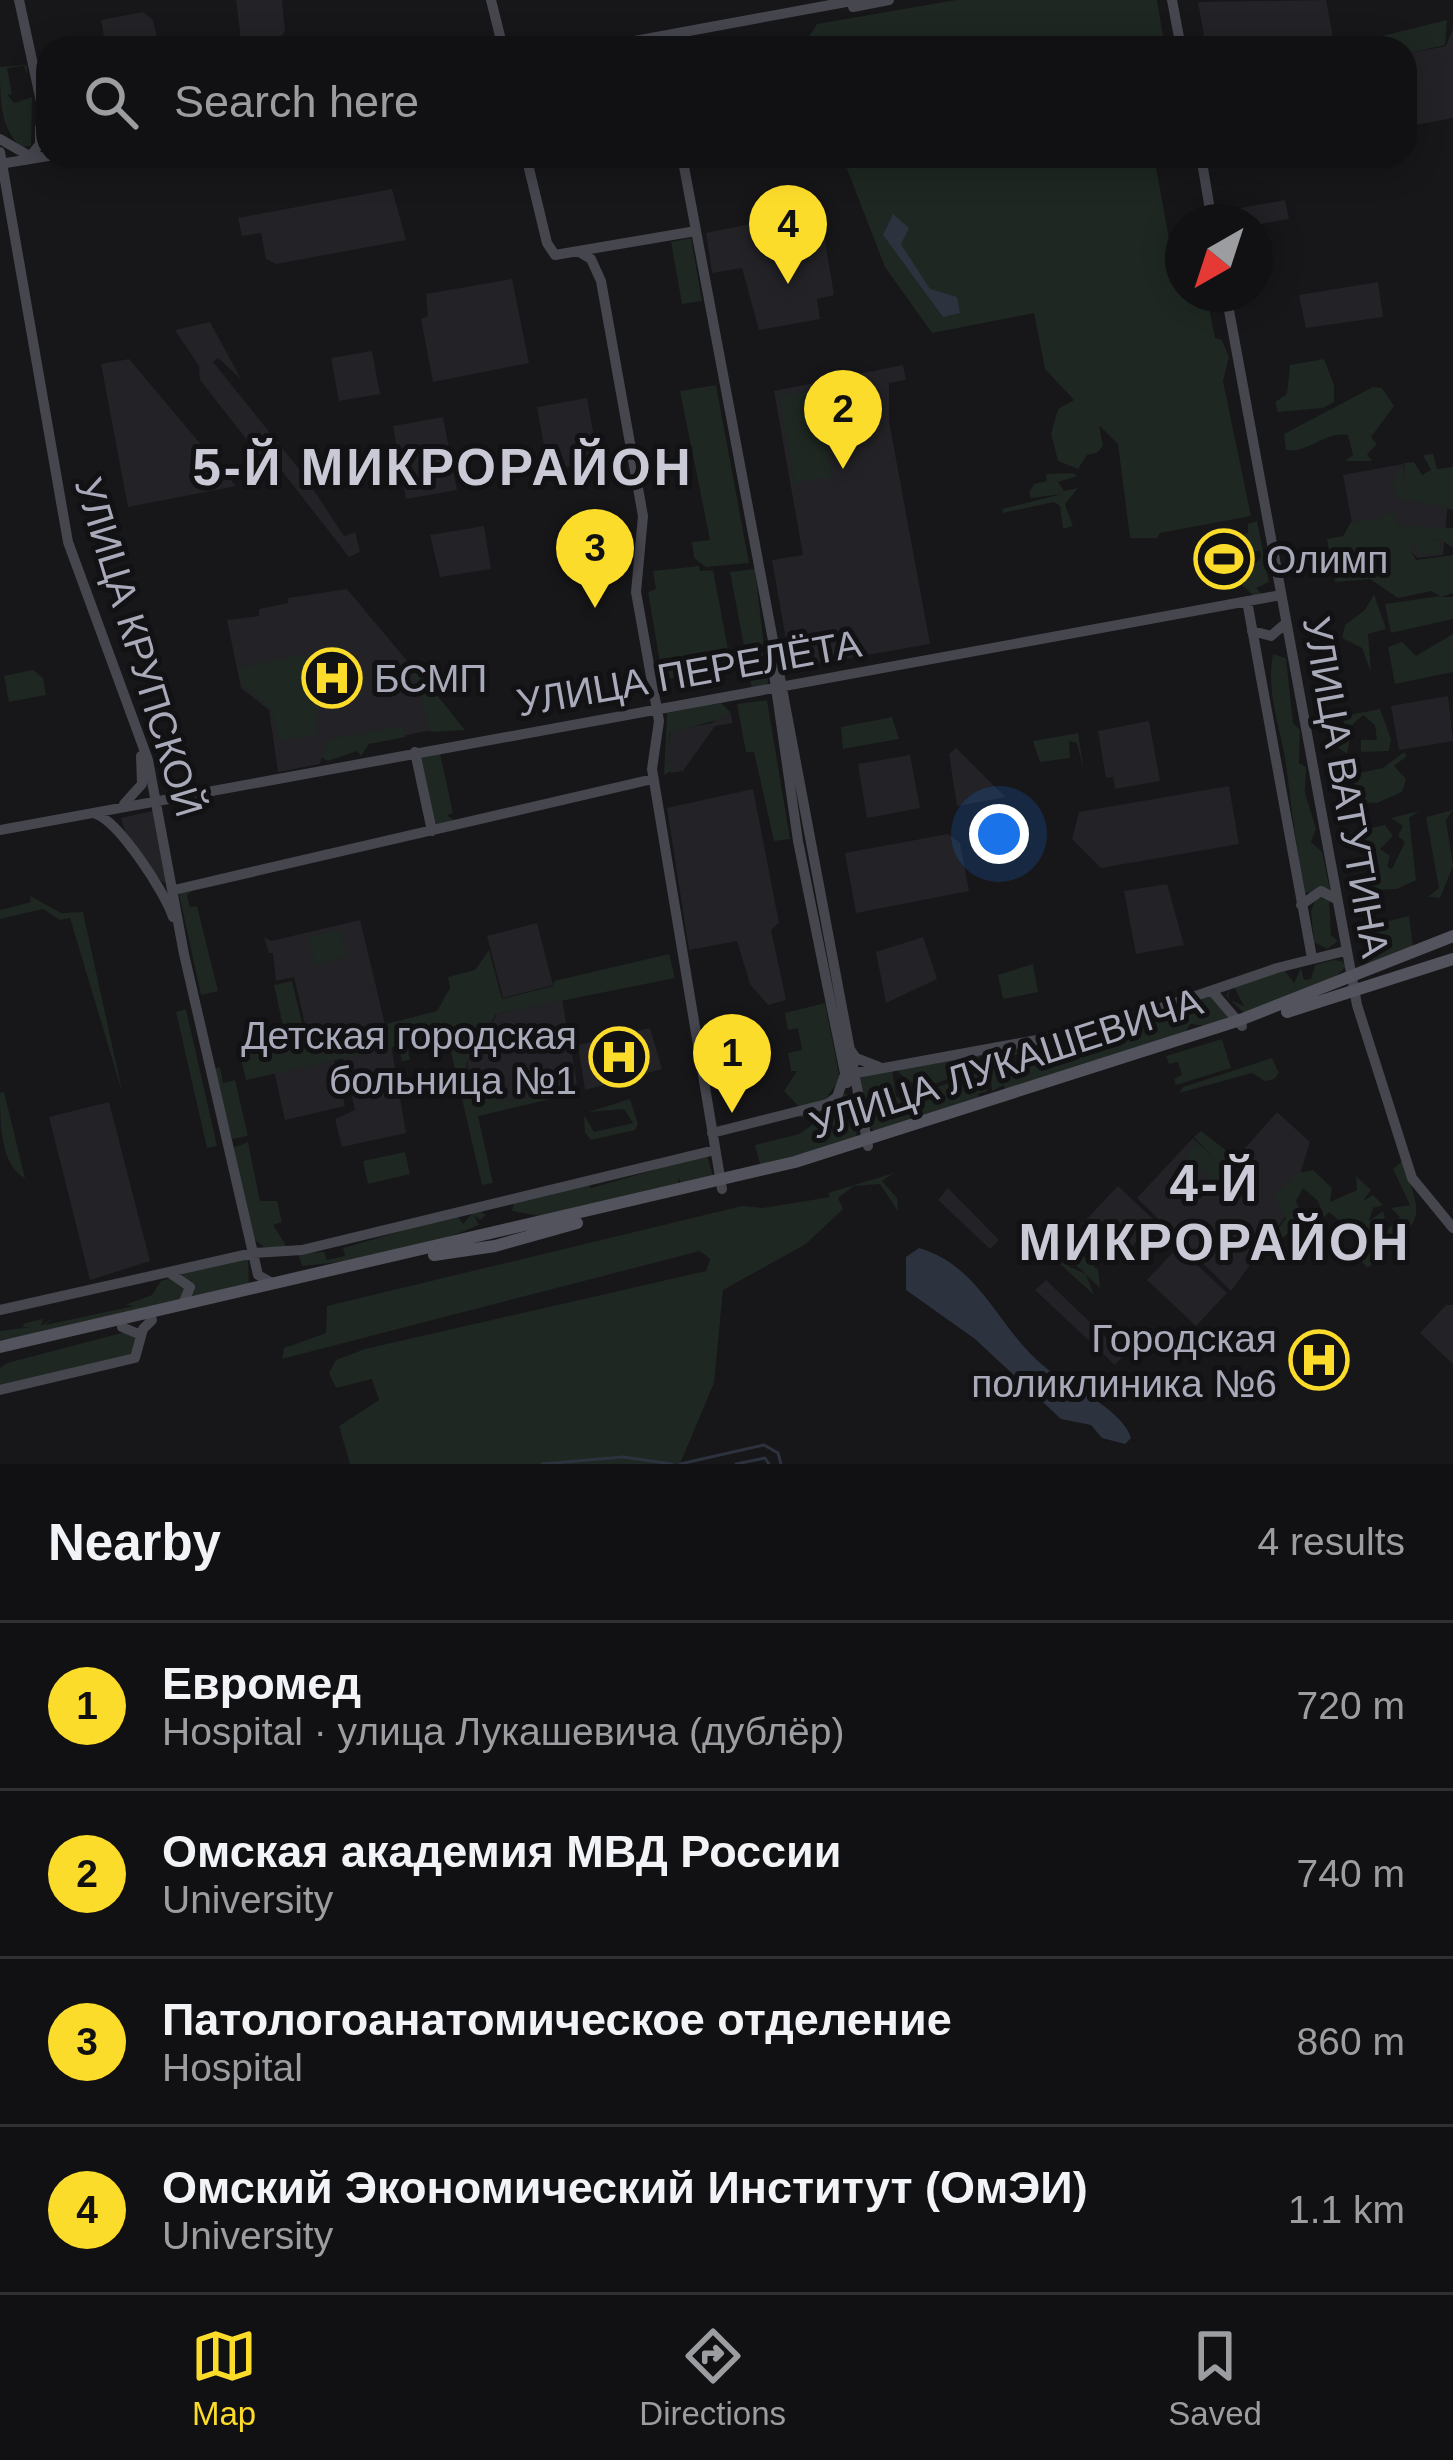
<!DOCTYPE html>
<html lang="en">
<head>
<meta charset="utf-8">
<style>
	:root { --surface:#111013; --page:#1e1e21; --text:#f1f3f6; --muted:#9c9da0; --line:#303033; --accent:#fcdc2b }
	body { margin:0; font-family:Helvetica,sans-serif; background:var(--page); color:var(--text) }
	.compass { position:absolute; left:1165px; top:204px; width:108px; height:108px; border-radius:50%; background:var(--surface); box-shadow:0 6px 30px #0003; rotate:219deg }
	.you { position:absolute; left:999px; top:834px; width:42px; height:42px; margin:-30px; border:9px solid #fff; border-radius:50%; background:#1a73e8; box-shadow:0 0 0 18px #1a73e833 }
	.badge { display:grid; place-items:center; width:78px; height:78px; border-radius:50%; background:var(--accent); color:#111; font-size:39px; font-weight:700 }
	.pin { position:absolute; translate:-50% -99px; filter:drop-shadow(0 3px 6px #0008) }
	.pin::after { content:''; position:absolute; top:63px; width:42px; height:36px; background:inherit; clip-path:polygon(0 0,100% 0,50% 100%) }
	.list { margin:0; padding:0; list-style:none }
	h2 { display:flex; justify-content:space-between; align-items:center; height:156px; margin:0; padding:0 48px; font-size:51px }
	h2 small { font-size:39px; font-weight:400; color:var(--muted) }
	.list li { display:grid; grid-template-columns:78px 1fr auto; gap:36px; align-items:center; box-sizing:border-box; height:168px; padding:0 48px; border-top:3px solid var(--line) }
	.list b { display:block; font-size:45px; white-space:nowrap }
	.list p { margin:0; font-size:39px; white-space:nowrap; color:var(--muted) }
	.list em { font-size:39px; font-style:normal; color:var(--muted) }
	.icon { flex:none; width:66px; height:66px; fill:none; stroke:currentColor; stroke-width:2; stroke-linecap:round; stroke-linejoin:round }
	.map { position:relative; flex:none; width:1453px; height:1464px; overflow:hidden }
	.search { position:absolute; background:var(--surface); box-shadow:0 6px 30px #0003; left:36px; right:36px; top:36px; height:132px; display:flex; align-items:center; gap:30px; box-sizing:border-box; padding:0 42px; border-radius:36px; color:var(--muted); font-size:45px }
	.sheet { height:828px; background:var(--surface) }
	nav { display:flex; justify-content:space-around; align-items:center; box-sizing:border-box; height:168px; border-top:3px solid var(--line); background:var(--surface); font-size:33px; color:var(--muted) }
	nav a { display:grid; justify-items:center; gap:6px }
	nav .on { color:var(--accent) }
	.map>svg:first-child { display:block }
	.built { fill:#232226 }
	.green { fill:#1e2721 }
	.water { fill:#2c323e }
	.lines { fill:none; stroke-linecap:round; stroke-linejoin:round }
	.stream { stroke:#2c323e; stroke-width:3 }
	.secondary { stroke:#45464e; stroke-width:10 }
	.primary { stroke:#53535d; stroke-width:12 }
	.labels { text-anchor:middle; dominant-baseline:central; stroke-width:10; stroke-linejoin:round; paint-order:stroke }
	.poi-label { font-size:39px; fill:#a8aab9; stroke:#121114; text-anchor:start }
	.street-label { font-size:39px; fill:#a8aab9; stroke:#121114 }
	.district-label { font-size:51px; font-weight:bold; letter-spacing:3px; fill:#c9cad5; stroke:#121114 }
</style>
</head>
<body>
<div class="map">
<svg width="1453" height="1464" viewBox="0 0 1453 1464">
	<rect width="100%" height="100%" fill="#171619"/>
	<path class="built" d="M236,0h46l3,31 -11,17h-32z
		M1326,0l9,48h-138l-2,-10 9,-3 -6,-33z
		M143,12l10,8 6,28h-53l-5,-28z
		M1453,29v89l-43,8 -5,-72 41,-8z
		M392,189l14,51 -130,24 -10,-5 -5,-26 -19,3 -4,-18z
		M1285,200l4,19 -34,6 -29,-3 -2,-11z
		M795,215l26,1 13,79 -17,4 3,20 -61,11 -17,-62 -30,5 -6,-40z
		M512,279l17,84 -96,19 -12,-63 7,-3 -2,-22z
		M1378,282l5,35 -77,11 -7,-33z
		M210,322l31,57 -23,-21 -5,4 90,112 41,62 11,-4 5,20 -11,5 -81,-104 -9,2 -59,-75 -1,-14 -24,-36z
		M372,351l8,43 -41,7 -8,-43z
		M129,359l107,127 -108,21 -27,-143z
		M903,365l3,15 -17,3v38l41,223 -139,24 -19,-108 31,-5 -29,-164z
		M587,398l12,66 -51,4 -11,-61z
		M443,417l14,73 -51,9 -13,-73z
		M1403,464l6,29 39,7 -5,55 -25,3 -35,-30 -29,6 -11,-59z
		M484,526l7,43 -51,8 -10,-42z
		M347,589l117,140 -38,2 -103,22 -3,11 -42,8 -9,-62 -28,-22 -14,-68 32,-4v-7l29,-6v-5z
		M1448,696l5,45 -54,9 -8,-44z
		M730,711l3,12 -18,3 -32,45 -12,2 -5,-14 5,-28 41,-8z
		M1149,721l11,60 -45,8 -2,-12 -7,1 -8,-47z
		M956,748l38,38 12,11 -49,9 -8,-52z
		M910,755l10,53 -53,10 -9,-54z
		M1229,786l10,58 -138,24 -29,-29 7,-27z
		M753,789l26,134 -8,7 15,70 -18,5 -18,-21 -13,-43 -48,9 -22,-142z
		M153,811l13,71 -3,1 -35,-43 -7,-22z
		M948,834l12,9 9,48 -113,22 -11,-60z
		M1167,884l17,61 -48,9 -12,-63z
		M360,920l25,104 -76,17 -15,-64 -18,4 -3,-28h-4l-5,-16 7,4z
		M537,923l16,62 -50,13 -16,-62z
		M923,937l14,42 -51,24 -10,-51z
		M562,999l15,85 -25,6 2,8 -76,18 -11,-53 30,-49z
		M650,1028l12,41 -77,21 -7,-45z
		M390,1039l16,94 -64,14 -7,-28 20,-9 -14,-60z
		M332,1052l13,54 -60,14 -12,-54z
		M109,1102l41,159 -60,19 -41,-163z
		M1277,1112l33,30 -22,71 -57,78 -94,-93 56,-60 44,41 13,-14 -11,-10z
		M1118,1186l37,35 -35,38 -38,-35z
		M948,1188l51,52 -9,9 -52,-49z
		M1178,1247l49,46 -31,33 -49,-46z
		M1046,1280l78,75 -9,10 -80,-75z
		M1446,1305h7v59l-33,-31z"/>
	<path class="green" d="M956,0h201l8,48h-355l-2,-10 9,-14z
		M1447,20l-2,25 -40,9v-6h-55l-1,-4z
		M27,65v10l-3,-9 -17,2 5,26 -4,1 6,8 18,-6 -1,49 -10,1c-21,-19 -21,-48 -21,-80z
		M842,156h312l23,127 6,11 26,14 6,30 7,2 7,17 -6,24 28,135 -91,17 -3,5h-27l-12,-94 -19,-19 4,21 -6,7 -10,2 -9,14 -20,-8 -7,-27 7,-25 16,-9 -29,-31 -11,-56 -102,20 -47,-66z
		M691,238l11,63 -20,3 -11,-62z
		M1324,359l10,26v17l-11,6 -45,4 -3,-10 12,-8 3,-29z
		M716,385l33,178 -43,4 -12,-9 -2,-16 18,-2 -30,-149z
		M1373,387l9,1 12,18 -23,31 6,7 -10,10 5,7h-27l8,-6 -5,-20c-24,-4 -40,19 -62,15l-2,-16z
		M816,389l16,88 -38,6 -15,-87z
		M1433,454l4,15 16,-2v43l-46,-11 -6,4v-8l-4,7 -5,-22 6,-1v-9l3,-3 4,20 -1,-24 10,-1 8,13 9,-5 -8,-15z
		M1073,473l5,3 -20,6 6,9 14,-3 -13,16 8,22 -10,3 -3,-23 -6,-4 -51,11 -1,-4 60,-15 -31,4 -2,-5 5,-9 13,-3 -1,-7z
		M1394,512l4,14 55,2v20l-12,-8 -18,2h17l1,11 -24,1 -2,-12 -5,7 6,11 37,-5v38l-12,4h12v22l-62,14 -6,-29 55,-8 -9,-5 -33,7 -28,-19 -35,3 -8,-43 16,-3 8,-14 31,-3 1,-5z
		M1257,521l12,61 -13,6 7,7 -9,1 -17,-15 24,-23 -1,-7h-24l-2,-14 14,-4v-9z
		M699,566l1,5 13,-1 17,90 -7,9 -60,11 -15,-88 8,-3 -3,-18z
		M755,569l13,111 -1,7 -15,2 -22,-117z
		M1374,594l12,35 -18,5 3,38 -9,-24 -20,-10 3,-13 20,-15z
		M1453,634v38l-58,12 -7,-37 14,-5 14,14z
		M306,654l1,14 26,19 -16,24 -1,23 -37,7 -8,-32 -29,-24 -5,-17z
		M1273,654l13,4 7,65 7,7 -1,33 7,4 -1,26 11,36 -5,13 11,10 8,38 -25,3c-8,-41 -13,-80 -18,-121 -4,-39 -22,-76 -14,-118z
		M404,663l8,1 53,66 -34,2 -16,-54 -12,-6z
		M33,670l10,8 3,17 -37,7 -5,-26z
		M767,700l23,139 -16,2 -20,-89h-8l-9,-48z
		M721,703l9,9 -6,6 -54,15 -3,27 7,9 -10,6 3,-62z
		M1380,709l11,30 -2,12 -28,1v-12h16l-2,-15 -12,-10 -10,9 -6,30 -11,-8 -4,-12 12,-8v-10z
		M892,717l7,22 -56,10 -2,-22z
		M403,726l3,11 -37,7 -8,12 -4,-5 -29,10 -7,-4 8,-18z
		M1078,733l6,39 -7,-29 -8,-2 1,17 -30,4 -7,-21z
		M1404,752l3,4 -13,10 12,13 -4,13 -25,11 -28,-1 1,-16 9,-5 -5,-7 29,-6z
		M440,753l13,60 -6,2 8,6 -19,5 -16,-69z
		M1453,810l-7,10 7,46 -13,32 -12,-1 11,-9 -13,-71z
		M1419,811l-10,7 7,62 -19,9 -26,1 2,-9 -14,-19 5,-8 -13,-22 34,-7 8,11 -13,13 10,7 -3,11 5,2 13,-27 -7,-6 5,-10 -12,-8z
		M192,891l-5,4 3,12 7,-1 21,85 -17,4 -22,-101z
		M30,896l31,17 22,-1 40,183 -53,-177 -10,2 -17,-11 -43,10v-9l31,-8z
		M1317,896l12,3 2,36 7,6 -11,8 -13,-7 -3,-31z
		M1409,916l4,31 -49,18 10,-10v-9l-14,-8 4,-11z
		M340,930l6,27 -31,8 -7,-28z
		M489,950l13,49 51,-13 1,-5 115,-27 6,24 -179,36 -30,50 5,20 30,-5 7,23 44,-9 2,5 -76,18 15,67 -11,2 -35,-150 -40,9 3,16 -8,1 -4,-15 -152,34 -6,-25 36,-8 -1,-9 10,-3 -11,-50 18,-4 15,63 130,-33 13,-23 -2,-11 27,-7z
		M1333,960l9,1 4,6 -11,10 12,-6 -2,8 -101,34 -18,-17 4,-7 -2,10 16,7 -10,-19 50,-17 10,13 7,-15 3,12 7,-1 4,-14z
		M1033,964l5,28 -35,7 -5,-24z
		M1212,995l19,21 -23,10 -17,-2 -7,9 -178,59 -2,-7 -12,6 -2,-21 102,-30 -85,17 -3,-9 23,-2v5l167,-50v8l2,-9z
		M825,1003l15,76 -16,22 -24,7 -16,-17 13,-20h-6l-3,-18 14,-3 -4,-22 -10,2 -3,-17z
		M186,1009l31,137 -10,2 -31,-136z
		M1222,1039l9,29 -55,17 -2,-6 8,-4 -4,-13 -9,2 -3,-8z
		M979,1054v14l-59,21 -21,-16 -1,-6z
		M1272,1058l7,15 -5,6 -9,2 -13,-8 -73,20 4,-6z
		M220,1067l3,16 12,-3 13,56 -16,3 -18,-70z
		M892,1069l4,27 12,9 13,-12 59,-21 7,19 -9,3 1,5 -103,33 -7,-5 -12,-48z
		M4,1092l21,86c-25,-12 -25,-57 -25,-85z
		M844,1093l6,3 7,41 -96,31 -6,-23 44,-11 13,-9 -2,-8h-13l13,-4 3,9 7,-1 -6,-8z
		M630,1099l8,25 -3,6 -44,10 -6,-7 -1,-18 10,17 39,-9 -9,-14 -36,3z
		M1201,1131l35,27 -19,27 -31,-30 11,-12 17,15 -20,-21z
		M248,1142l12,59h17l5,21 -9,3 14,22h-23l-10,-8 -21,-91z
		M405,1152l5,22 -42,10 -5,-23z
		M707,1155l6,21 -32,8 -3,-8 1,10 -134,31 -33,-6 2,-11 73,-17 4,5z
		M1403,1160c24,71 17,54 -35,108l-16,-16 9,4 39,-39 -9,-9 19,-3 -17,-36z
		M1313,1170l19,18 -2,14 27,-12 -1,-14 15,14 -8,11 10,-6 10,10 -10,3 -4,13 14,-10 2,7 -28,19 -28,-25 -5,5 -6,-16 -15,-13 -7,13 8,20 -32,25 -3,-5 17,-23 -13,-22 25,-23z
		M894,1173l-12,8 15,17 1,13 -18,-27 -26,2 -16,12 5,11 -37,35 -83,46 -9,93 -34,81h-330l-11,-38 40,-26 -7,-21 -36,9 -7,-15 7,-13 29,-11 341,-78 4,-12 -10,-8 -418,108 2,-11 42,-15 1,-27 415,-100 21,2 67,-11 -2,-4z
		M476,1209l10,6 -6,5 -6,-5 5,10c-54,23 -118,36 -177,41l-4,-13 26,-1 3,8 18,-4 -2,-8 114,-33 6,9z
		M1054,1229l18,16 -2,7 4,-5 24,23 2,18 -14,-13 8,20 -59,-54 7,-5 28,31 16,7 -33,-30 5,-5z
		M248,1258l1,25 -58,17v-18l-11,-9z
		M174,1277l9,3 2,18 -123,33 -62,9v-9l31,-4h-9l3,-4 18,-4 -2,7 15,-10 -11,9 89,-19 -9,-1 27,-10 9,-14z
		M125,1332l10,2v19l-135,34v-19l7,-5z"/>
	<path class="water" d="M893,214l16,14 -8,16 29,45 27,8 3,16 -17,4 -60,-82z
		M919,1248c66,19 81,89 134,125 23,16 70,38 78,65l-6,6 -23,-6 -11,-13 -30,-6 -86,-80 -69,-49v-33z"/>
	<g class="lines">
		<path class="stream" d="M542,1464l81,-7 49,7
			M680,1464l84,-19 14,8 3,11
			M736,1464l29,-6 4,6"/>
		<path class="secondary" d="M19,0l29,134
			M491,0l12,48
			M1172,0l9,48
			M853,7l36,-7
			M597,48l260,-48
			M0,139l26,15
			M0,152l68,390 80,218 36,194 74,321 16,9
			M32,154l8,-10v-16
			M526,156l21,87 8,12 141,-24
			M682,156l186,990
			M1201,156l11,66
			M0,164l48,-8
			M581,253l10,6 10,22 42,235 -7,76 23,129 -7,48 70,420
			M1226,294l131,711 55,173 41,50
			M1247,601l65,357
			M1252,631l19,5 15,-13
			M772,660l26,181 49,242
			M415,752l17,79
			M124,804l18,-20 -1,-28
			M96,814c23,8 69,78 77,103
			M0,830l1281,-235
			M174,890l479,-111
			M1301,905l20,-14 15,8
			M1212,991l30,35
			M847,1045l9,13 23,9
			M851,1074l251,-46 175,-60 68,-17
			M712,1133l115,-29 10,-7 7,-20
			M170,1273l20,14 -7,17
			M0,1310l253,-57 49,-3 413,-100
			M122,1327l19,8
			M0,1390l135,-32 8,-29 9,-9"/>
		<path class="primary" d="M1287,1012l166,-53
			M434,1255l61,-9 82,-23
			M0,1347l795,-185 445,-142 213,-84"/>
	</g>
	<defs>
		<g id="stadium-ring" transform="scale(3)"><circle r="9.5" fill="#121114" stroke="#fcdc2b" stroke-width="1.5"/><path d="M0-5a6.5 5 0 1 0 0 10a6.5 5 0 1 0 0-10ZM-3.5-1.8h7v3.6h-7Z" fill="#fcdc2b"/></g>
		<g id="hospital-ring" transform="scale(3)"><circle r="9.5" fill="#121114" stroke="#fcdc2b" stroke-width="1.5"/><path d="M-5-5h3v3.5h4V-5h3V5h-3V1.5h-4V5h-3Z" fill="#fcdc2b"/></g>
	</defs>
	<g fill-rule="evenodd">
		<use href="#stadium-ring" x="1224" y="559"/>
		<use href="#hospital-ring" x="332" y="678"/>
		<use href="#hospital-ring" x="619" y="1057"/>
		<use href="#hospital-ring" x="1319" y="1360"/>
	</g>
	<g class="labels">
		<g class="poi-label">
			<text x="1266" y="559">Олимп</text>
			<text x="374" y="678">БСМП</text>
			<text x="577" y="1035" text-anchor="end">Детская городская<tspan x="577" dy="45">больница №1</tspan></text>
			<text x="1277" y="1338" text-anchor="end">Городская<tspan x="1277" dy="45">поликлиника №6</tspan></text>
		</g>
		<g class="street-label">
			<text transform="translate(139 647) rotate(73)">УЛИЦА КРУПСКОЙ</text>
			<text transform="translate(689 673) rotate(-10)">УЛИЦА ПЕРЕЛЁТА</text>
			<text transform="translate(1346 787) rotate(80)">УЛИЦА ВАТУТИНА</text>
			<text transform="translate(1006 1063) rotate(-18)">УЛИЦА ЛУКАШЕВИЧА</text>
		</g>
		<g class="district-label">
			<text x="443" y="467">5-Й МИКРОРАЙОН</text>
			<text x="1215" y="1183">4-Й<tspan x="1215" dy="59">МИКРОРАЙОН</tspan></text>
		</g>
	</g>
</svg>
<svg class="compass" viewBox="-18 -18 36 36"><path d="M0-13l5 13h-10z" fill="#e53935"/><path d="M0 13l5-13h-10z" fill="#9c9da0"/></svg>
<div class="you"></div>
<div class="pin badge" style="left:732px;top:1113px">1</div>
<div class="pin badge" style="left:843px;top:469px">2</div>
<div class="pin badge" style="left:595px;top:608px">3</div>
<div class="pin badge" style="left:788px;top:284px">4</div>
<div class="search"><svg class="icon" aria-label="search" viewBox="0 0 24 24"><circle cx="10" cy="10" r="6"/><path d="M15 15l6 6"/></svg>Search here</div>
</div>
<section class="sheet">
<h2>Nearby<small>4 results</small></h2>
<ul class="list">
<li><span class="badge">1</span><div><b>Евромед</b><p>Hospital · улица Лукашевича (дублёр)</p></div><em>720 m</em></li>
<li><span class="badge">2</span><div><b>Омская академия МВД России</b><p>University</p></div><em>740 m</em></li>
<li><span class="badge">3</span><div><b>Патологоанатомическое отделение</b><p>Hospital</p></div><em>860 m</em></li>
<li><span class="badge">4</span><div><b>Омский Экономический Институт (ОмЭИ)</b><p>University</p></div><em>1.1 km</em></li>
</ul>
</section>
<nav>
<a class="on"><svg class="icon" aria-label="map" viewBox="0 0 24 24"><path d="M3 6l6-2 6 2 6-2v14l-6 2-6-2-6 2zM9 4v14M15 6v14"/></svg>Map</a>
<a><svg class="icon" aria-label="directions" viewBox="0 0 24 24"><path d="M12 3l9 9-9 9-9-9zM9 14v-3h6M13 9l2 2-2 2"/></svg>Directions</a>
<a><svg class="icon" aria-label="saved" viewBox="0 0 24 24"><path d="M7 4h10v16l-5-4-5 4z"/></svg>Saved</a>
</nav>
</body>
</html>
